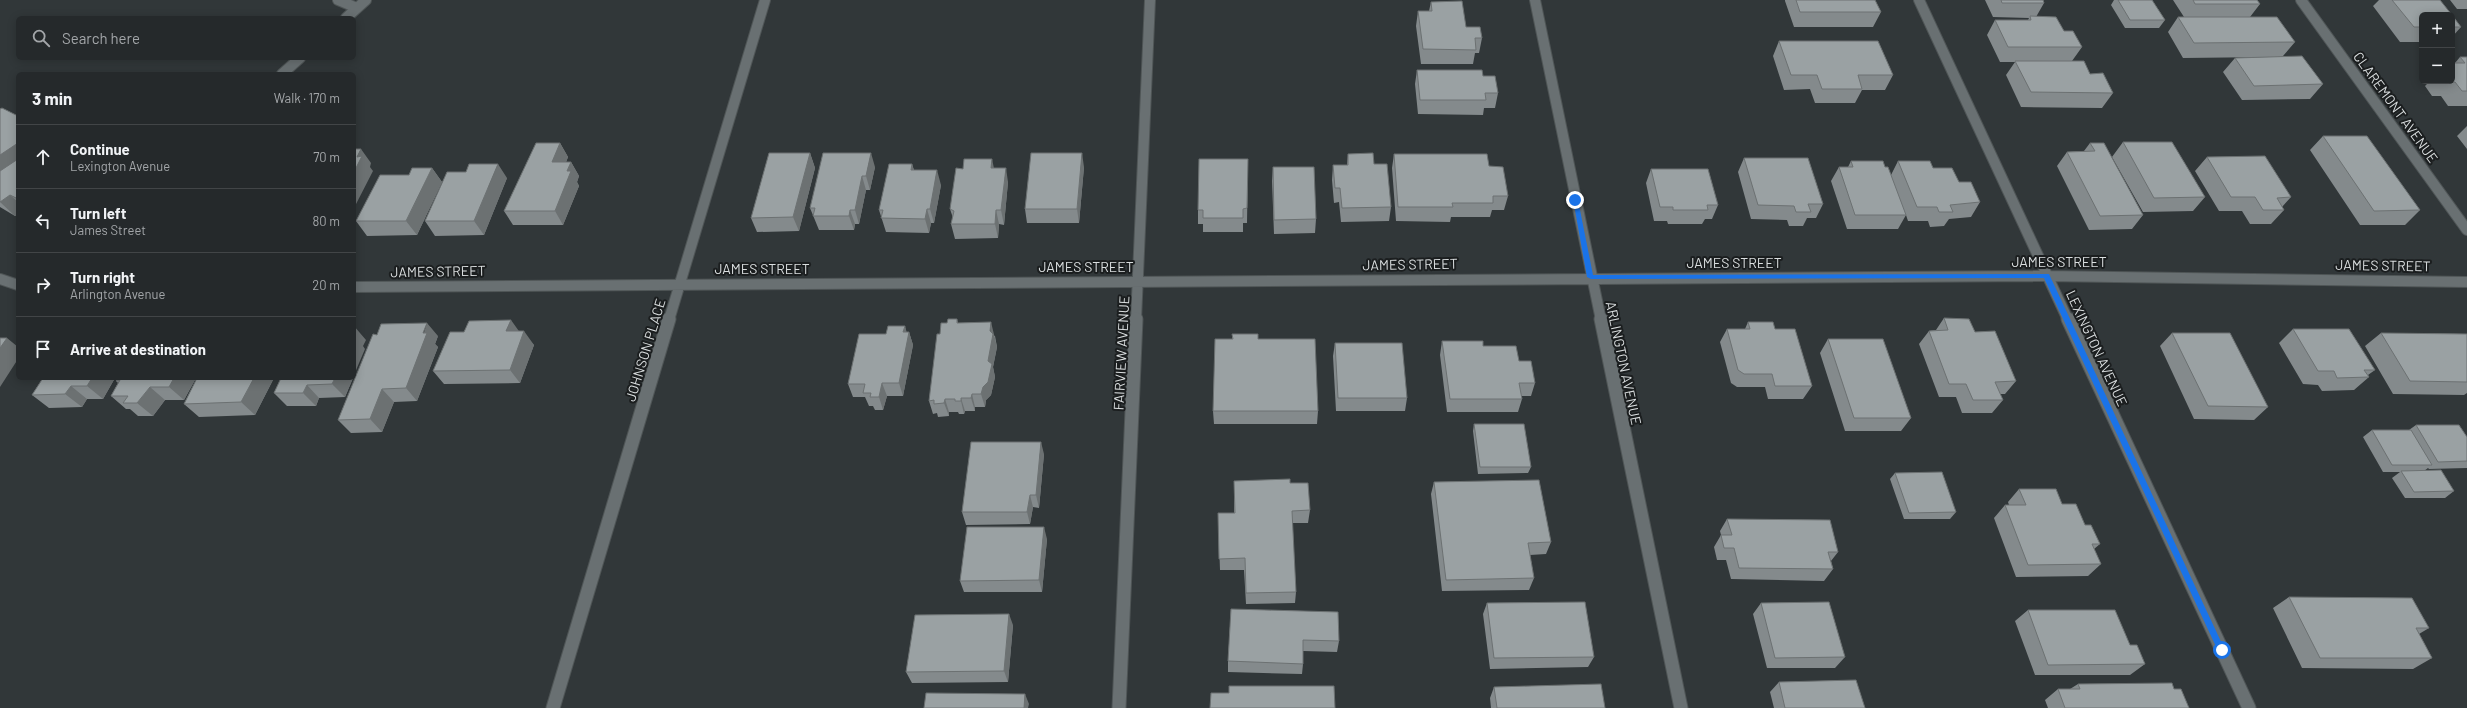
<!DOCTYPE html>
<html lang="en">
<head>
<meta charset="utf-8">
<style>
	:root { --surface:#25292b; --page:#2d3133; --text:#f1f3f6; --muted:#a3a6a9; --line:#424547 }
	body { margin:0; font-family:Barlow,sans-serif; background:var(--page); color:var(--text) }
	.controls { position:absolute; right:12px; top:12px; display:grid; overflow:hidden; border-radius:6px; box-shadow:0 2px 10px #0003 }
	.controls button { width:36px; height:36px; display:grid; place-items:center; padding:0; border:0; border-bottom:1px solid var(--line); background:var(--surface); color:var(--text); font:20px sans-serif }
	.stop { position:absolute; width:12px; height:12px; margin:-9px; border:3px solid #1a73e8; border-radius:50%; background:#fff }
	.stop.end { background:#1a73e8; border-color:#fff; box-shadow:0 1px 4px #0008 }
	.list { margin:0; padding:0; list-style:none }
	h2 { display:flex; justify-content:space-between; align-items:center; height:52px; margin:0; padding:0 16px; font-size:17px }
	h2 small { font-size:13px; font-weight:400; color:var(--muted) }
	.list li { display:grid; grid-template-columns:26px 1fr auto; gap:12px; align-items:center; box-sizing:border-box; height:64px; padding:0 16px; border-top:1px solid var(--line) }
	.list b { display:block; font-size:15px; white-space:nowrap }
	.list p { margin:0; font-size:13px; white-space:nowrap; color:var(--muted) }
	.list em { font-size:13px; font-style:normal; color:var(--muted) }
	.icon { flex:none; width:22px; height:22px; fill:none; stroke:currentColor; stroke-width:2; stroke-linecap:round; stroke-linejoin:round }
	.map { position:relative; flex:none; width:2467px; height:708px; overflow:hidden }
	.search { position:absolute; background:var(--surface); box-shadow:0 2px 10px #0003; left:16px; top:16px; width:340px; height:44px; display:flex; align-items:center; gap:10px; box-sizing:border-box; padding:0 14px; border-radius:6px; color:var(--muted); font-size:15px }
	.panel { position:absolute; background:var(--surface); box-shadow:0 2px 10px #0003; left:16px; top:72px; width:340px; height:308px; border-radius:6px }
	.map>svg:first-child { display:block }
	.lines { fill:none; stroke-linecap:round; stroke-linejoin:round }
	.minor-far1-casing { stroke:#4f5556; stroke-width:12 }
	.minor-casing { stroke:#4f5556; stroke-width:15 }
	.minor-far1 { stroke:#697072; stroke-width:10 }
	.minor { stroke:#697072; stroke-width:13 }
	.wall { fill:#848a8c }
	.shaded-wall { fill:#6c7172 }
	.building { fill:#9aa1a3; stroke:#6c7172 }
	.route { fill:#1a73e8 }
	.labels { text-anchor:middle; dominant-baseline:central; stroke-width:4; stroke-linejoin:round; paint-order:stroke }
	.street-label { font-size:14px; fill:#dbdfe0; stroke:#1b1e1f }
</style>
</head>
<body>
<div class="map">
<svg width="2467" height="708" viewBox="0 0 2467 708">
	<rect width="100%" height="100%" fill="#313739"/>
	<g class="lines">
		<g class="minor-far1-casing">
			<path id="minor-far1" d="M338,0l19,8
				M1535,0l66,320
				M1919,0l149,320
				M2301,0l166,230
				M346,18l20,-18
				M282,74l18,-16
				M0,279l18,6
				M354,287l1692,-11 421,6
				M669,320l96,-320
				M1136,320l14,-320"/>
		</g>
		<g class="minor-casing">
			<path id="minor" d="M1601,319l80,389
				M2068,319l181,389
				M553,708l116,-389
				M1119,708l17,-389"/>
		</g>
		<use href="#minor-far1" class="minor-far1"/>
		<use href="#minor" class="minor"/>
	</g>
	<path class="wall" d="M1785,0h90l6,12 -8,15h-79l-9,-26z
		M1985,0h58l1,3 -8,14 28,14 18,16 -10,14 18,13 23,19 -11,15 -81,-1 -15,-32 9,-13h-15l-13,-27 8,-15h33l1,-2 -36,-1z
		M2114,0h38l13,20 -6,8h-34l-14,-23z
		M2173,0h84l3,4 -10,13 45,25 -12,14 40,28 -13,15 -68,1 -19,-28 12,-14 35,-1 -87,1 -15,-26 10,-15h6z
		M2379,0h61l-18,15v27h-22l-27,-36z
		M2450,0h17v9h-10z
		M1431,2l51,36 -3,15h-4l-2,11h-52l-5,-38 2,-15h11z
		M2452,15l9,12 -9,10z
		M1779,41l114,34 -8,15h-23l-7,13h-40l-5,-14 -26,1 -11,-34z
		M2460,57h7v49h-19l-7,-10h-9l-7,-10 4,-4 -1,-1h24l3,-18z
		M1417,70l66,6 15,17 -3,15h-11l-1,7 -65,-1 -3,-30z
		M0,109l18,7v98l-3,2 -15,-9z
		M2467,126v23l-10,-13z
		M2323,136l97,74 -15,15h-45l-50,-75z
		M2123,142l82,55 -12,14 -50,1 -31,-55z
		M560,143l8,14 -2,5h5l8,14 -2,6 2,4 -16,39h-50l-9,-14z
		M2090,143l53,72 -11,14 -43,1 -32,-64 10,-14 17,-1z
		M810,153l5,15 -16,63 -42,1 -6,-14z
		M1348,154l26,10 17,43 -2,14 -48,1 -2,-20 -5,1 -2,-23 1,-15h14z
		M1394,154l95,12 19,30 -4,14h-12l-2,7h-39l-1,5 -54,-1 -4,-53z
		M2207,157l84,40 -9,10 2,3 -13,14h-21l-8,-13h-23l-24,-40z
		M1744,158l79,46 -7,14h-9l-4,8h-14l-2,-6 -36,-1 -13,-47z
		M1248,159l-1,64h-4v9h-40v-8h-5v-14z
		M1851,161l34,6 6,8 7,-14 35,7 26,14 21,20 -9,15 -22,2 -5,7 -14,1 -2,-6h-20l-2,-6 -8,14h-51l-16,-48 8,-14h9z
		M912,164l2,6 27,15 -7,38h-3l-2,10 -43,-1 -7,-22z
		M875,167l-5,23h-4l-7,34h-4l-1,6h-35l-9,-22z
		M1084,167l-5,56h-52l-2,-14z
		M1273,167l43,52 -1,14 -41,1 -2,-53z
		M432,168l10,14 -25,53 -50,1 -11,-15 53,-46z
		M994,168l14,14 -4,43 -5,-1 -1,14 -43,1 -4,-15 2,-6 -3,-9z
		M1651,169l67,36 -6,14h-7l-3,5h-34l-1,-3h-13l-8,-38z
		M507,178l-23,57 -49,1 -10,-15z
		M1944,318l31,14 41,49 -11,13h-5l3,6 -11,13h-30l-6,-16h-17l-20,-53 10,-13 7,-1z
		M957,319l1,4 37,13 2,11 -4,20 2,10 -4,18 -5,5 -1,7h-10v4h-10l-1,3h-5l-1,-2h-9v4l-11,1 -1,-4 -4,1 -4,-13 11,-67 7,-11z
		M1748,322l27,7 37,57 -9,13h-35l-3,-12h-28l-6,-4 -11,-41 7,-13h18z
		M905,326l1,6h3l4,13 -10,51h-16l-4,14h-8l-2,-4h-4l-4,-9h-12l-5,-13 38,-50z
		M2293,329l82,41 -7,5 1,2 -15,13 -32,1 -4,-6 -15,-1 -24,-41z
		M519,331l15,14 -14,38 -76,1 -11,-13z
		M2172,333l96,74 -14,13 -60,-1 -34,-73z
		M2381,333l86,1v59l-3,2 -71,-1 -28,-48z
		M1232,334l26,5 60,72 -1,13h-103l-1,-13 19,-72z
		M438,336l-3,8 3,3 -21,54 -23,1 -12,30 -31,1 -13,-13z
		M1828,339l83,79 -10,13h-56l-25,-78z
		M1442,341l41,5 36,15 16,22 -4,13h-9v3l-4,13h-71l-7,-57z
		M1335,343l72,55 -2,13h-69l-3,-55z
		M43,378h72l-12,21h-16l-5,8 -33,1 -17,-13z
		M119,378h77l-12,22h-19l-12,16h-15l-8,-7h-4l-15,-13 7,-13 -2,-2z
		M274,378l-19,37 -56,2 -15,-13z
		M281,378h72l-8,19 -26,1 -3,8h-29l-13,-13z
		M1474,424l57,43 -3,6 -50,1 -5,-43z
		M2416,425l51,12v31l-38,1 -1,-1 -4,3 30,20 -9,7h-40l-13,-20 8,-6h-17l-20,-35 9,-7h37z
		M1044,454l-5,54 -6,-1 -3,17 -64,1 -4,-13z
		M1895,473l61,39 -6,7h-46l-14,-40z
		M1234,481l56,2 20,27 -2,13h-16l4,69 -1,11 -49,1 -2,-34h-24l-2,-57h16z
		M1434,482l117,60 -5,12 -16,1 4,23 -5,12 -87,1 -11,-97z
		M2019,489l43,15 23,21 15,19 -6,5 7,15 -13,12 -72,1 -22,-59 11,-13h4l-1,-3z
		M1727,519l111,33 -7,9 2,8 -9,12 -93,-2 -5,-19h-9l-3,-13 7,-12 -1,-4z
		M1047,539l-5,53h-78l-4,-11z
		M2289,597l140,31 -10,6 13,24 -19,11 -111,-1 -29,-60z
		M1487,603l107,54 -6,10 -98,2 -7,-55z
		M1761,603l84,54 -10,11h-68l-14,-54z
		M1231,609l108,32 -2,11 -34,-1v13l-1,10 -74,-2v-11z
		M2028,610l102,35 15,19 -15,11h-95l-20,-54z
		M1013,625l-5,57 -96,1 -6,-11z
		M1779,682l86,26h-91l-4,-16z
		M2078,684l96,5 15,19h-141l-3,-8 13,-11h12z
		M1494,687l111,21h-114l-1,-10z"/>
	<path class="shaded-wall" d="M18,143v24l-18,12v-24z
		M560,143l8,14 -7,19 -9,-14z
		M361,149l10,14 -1,4 3,4 -19,37v-36l3,-15z
		M810,153l5,15 -16,63 -6,-14z
		M871,153l4,14 -5,23 -4,-14z
		M1082,153l2,14 -5,56 -2,-14z
		M992,159l3,14 -4,-5z
		M571,162l8,14 -2,6 2,4 -16,39 -8,-14 12,-40z
		M498,164l9,14 -23,57 -10,-14z
		M912,164l4,14 -5,-8z
		M432,168l10,14 -25,53 -11,-14z
		M1006,168l2,14 -4,43 -3,-15z
		M937,170l4,15 -7,38 -4,-14z
		M862,176l4,14 -7,34 -4,-14z
		M10,195l8,7v12l-3,2 -15,-14z
		M927,209l4,14 -2,10 -4,-14z
		M850,210l5,14 -1,6 -5,-14z
		M996,210l3,14 -1,14 -3,-14z
		M511,320l10,14 -15,-3z
		M991,322l6,25 -4,20 2,10 -4,18 -5,5 -1,7 -4,-13 7,-33z
		M427,323l11,13 -3,8 3,3 -21,54 -11,-13z
		M354,326l12,14 -3,6 2,3 -11,26z
		M905,326l3,11 1,-5 4,13 -10,51 -4,-13 4,-51z
		M524,331l10,14 -14,38 -10,-13z
		M7,338l11,9v12l-18,28v-48z
		M92,378h23l-12,21 -16,-13z
		M174,378h22l-12,22 -15,-13z
		M254,378h20l-19,37 -14,-13z
		M335,378h18l-8,19 -13,-13z
		M882,383l5,13 -4,14 -4,-13z
		M307,385l12,13 -3,8 -13,-13z
		M71,386l16,13 -5,8 -17,-13z
		M150,387l15,13 -12,16 -16,-13z
		M382,389l12,13 -12,30 -12,-13z
		M972,394l3,13v4l-4,-13z
		M961,398l4,13 -1,3 -3,-13z
		M945,399l4,13v4l-5,-13z
		M1041,442l3,12 -5,54 -3,-13z
		M1030,495l3,12 -3,17 -3,-12z
		M1044,527l3,12 -5,53 -3,-12z
		M1009,614l4,11 -5,57 -4,-11z
		M1025,694l4,10 -1,4h-4z"/>
	<path class="building" d="M1796,0h79l6,12h-81z
		M2001,0h42l1,3h-42z
		M2118,0h34l13,20h-35z
		M2193,0h64l3,4h-65z
		M2392,0h48l12,15h-30v12h-8z
		M1462,1l4,26h14l2,11h-7l1,12 -53,-1 -5,-38h14l-1,-9z
		M2452,15l9,12h-9z
		M2030,16l26,1 8,14h9l9,16h-74l-13,-27h36z
		M2178,17h99l18,25 -101,1z
		M1779,41h99l15,34h-35l4,14h-40l-5,-14h-26z
		M2302,56l21,28 -69,2 -19,-28z
		M2460,57h7v34h-5l-7,-9h-9v-1h6v-18h13z
		M2015,61h69l6,13 13,-1 10,20 -82,-1z
		M1417,70h65l1,6h12l3,17h-13l1,7h-66z
		M2,108l16,8v27l-18,12v-46z
		M2323,136h44l53,74 -46,1z
		M2123,142h49l33,55 -51,1z
		M536,143h24l-8,19h19l-4,9h4l-16,40h-51z
		M2090,143h14l39,72 -43,1 -33,-64 28,-1z
		M354,149h7l-4,8 5,-1 -8,16z
		M769,153h41l-17,64 -42,1z
		M823,153h48l-5,23h-4l-7,34h-5l-1,6h-36l2,-8h-5z
		M1031,153h51l-5,56h-52z
		M1373,153l1,11h13l4,43 -49,1 -2,-20h-5l-2,-23h15v-11z
		M1394,154h93l2,12 14,1 5,29h-15v7h-41l1,4h-55z
		M2265,156l26,41 -14,1 7,12h-21l-8,-13h-24l-24,-40z
		M1744,158h64l15,46h-15l3,8h-15l-2,-6 -36,-1z
		M18,159v40l-8,-4 -10,7v-31z
		M964,159h28l-1,9h15l-5,42h-5l-1,14h-44l3,-13 -4,-2 6,-41 7,1z
		M1199,159h49l-1,49 -4,1v9h-40v-8h-5z
		M1851,161h32l2,6h3l18,48h-51l-16,-48h14z
		M1898,161h32l3,7h19l7,14h12l9,20 -30,3 3,7h-14l-2,-5h-20z
		M469,164h29l-24,57h-49l22,-49h19z
		M889,164h23l-1,6h26l-7,39h-3l-2,10 -44,-1 2,-8h-4z
		M1273,167h41l2,52 -42,1z
		M412,168h20l-26,53h-50l24,-46h29z
		M1651,169h57l10,36h-11l1,5h-35v-3h-13z
		M1944,318l25,1 6,13 20,-1 21,50 -21,1 8,18h-30l-7,-16h-17l-20,-53 19,-1z
		M948,319h9v4l34,-1 -1,9 3,3 -5,27 4,3 -4,18 -5,5 -2,7h-9l-1,4h-10v3h-6v-2h-10l-1,4 -10,1v-4l-5,1 8,-67h3l1,-11h6z
		M511,320l-5,11h18l-14,39 -77,1 17,-39h14l5,-11z
		M1748,322h25l2,7h20l17,57h-37l-3,-12h-28l-6,-4 -11,-41h23z
		M427,323l-4,10h4l-21,55 -24,1 -12,30 -32,1 35,-86 4,1 4,-11z
		M888,326h17l-2,6h6l-10,51h-17l-3,14h-9l1,-4h-8l2,-9h-17l11,-50h27z
		M2293,329h56l26,41h-11l5,7 -32,1 -3,-7h-16z
		M2172,333h58l38,74 -60,-1z
		M2381,333l86,1v48l-57,-1z
		M1232,334h26v5h57l3,72h-105l2,-72h18z
		M0,338h7l-7,10z
		M1828,339h55l28,79h-57z
		M1442,341h41v5h33l3,15h12l4,22h-16l3,16h-72z
		M1335,343h67l5,55h-69z
		M43,378h49l-5,8h-16l-6,8 -33,1z
		M119,378h55l-5,9h-19l-13,16h-14l5,-7h-17l9,-16 -4,1z
		M197,378h57l-13,24 -57,2z
		M281,378h54l-3,6 -25,1 -4,8h-29z
		M1474,424h50l7,43h-51z
		M2416,425h43l8,12v24l-29,1z
		M2372,430h39l21,35h-40z
		M971,442h70l-5,53h-6l-3,17h-65z
		M2441,470l13,21 -40,1 -13,-21z
		M1942,472l14,40 -47,1 -14,-40z
		M1290,479v4h18l2,27 -18,1 4,81 -50,1 -1,-35 -26,1 -1,-46h17l-1,-32z
		M1539,480l12,62 -23,1 6,35 -88,2 -12,-98z
		M2019,489h37l6,15h14l9,21h6l9,19h-8l9,20 -73,1 -23,-60h21z
		M1727,519l103,1 8,32h-10l5,17 -94,-1 -5,-20h-10l-3,-13h11z
		M967,527h77l-5,53 -79,1z
		M2289,597l123,1 17,30h-13l16,30h-112z
		M1585,602l9,55 -100,1 -7,-55z
		M1829,602l16,55 -70,1 -14,-55z
		M1231,609l107,3 1,29 -36,-1v24l-75,-3z
		M2028,610h87l15,35h7l8,19 -97,1z
		M1009,614l-5,57 -98,1 9,-57z
		M1856,680l9,28h-80l-6,-26z
		M2172,683l2,6h7l8,19h-124l-7,-19h22l-2,-5z
		M1601,684l4,24h-108l-3,-21z
		M1229,686h105l1,22h-125l1,-15h18z
		M926,693l99,1 -1,14h-100z"/>
	<path class="route" d="M1573,199l5,1 15,75 456,-1 175,374v5h-5l-175,-375 -453,1 -4,-2z"/>
	<g class="labels">
		<g class="street-label">
			<text transform="translate(2396 107) rotate(54)">CLAREMONT AVENUE</text>
			<text x="2059" y="261">JAMES STREET</text>
			<text x="1734" y="262">JAMES STREET</text>
			<text transform="translate(1410 264) rotate(-1)">JAMES STREET</text>
			<text transform="translate(2383 265) rotate(1)">JAMES STREET</text>
			<text x="1086" y="266">JAMES STREET</text>
			<text x="762" y="268">JAMES STREET</text>
			<text transform="translate(438 271) rotate(-1)">JAMES STREET</text>
			<text transform="translate(2097 348) rotate(65)">LEXINGTON AVENUE</text>
			<text transform="translate(645 350) rotate(-73)">JOHNSON PLACE</text>
			<text transform="translate(1121 353) rotate(-87)">FAIRVIEW AVENUE</text>
			<text transform="translate(1624 363) rotate(78)">ARLINGTON AVENUE</text>
		</g>
	</g>
</svg>
<div class="controls">
<button>+</button>
<button>−</button>
</div>
<div class="stop" style="left:2222px;top:650px"></div>
<div class="stop end" style="left:1575px;top:200px"></div>
<div class="search"><svg class="icon" aria-label="search" viewBox="0 0 24 24"><circle cx="10" cy="10" r="6"/><path d="M15 15l6 6"/></svg>Search here</div>
<section class="panel">
<h2>3 min<small>Walk · 170 m</small></h2>
<ul class="list">
<li><svg class="icon" aria-label="ahead" viewBox="0 0 24 24"><path d="M12 20V5M6 11l6-6 6 6"/></svg><div><b>Continue</b><p>Lexington Avenue</p></div><em>70 m</em></li>
<li><svg class="icon" aria-label="left" viewBox="0 0 24 24"><path d="M17 20v-9H6M10 6l-5 5 5 5"/></svg><div><b>Turn left</b><p>James Street</p></div><em>80 m</em></li>
<li><svg class="icon" aria-label="right" viewBox="0 0 24 24"><path d="M7 20v-9h11M14 6l5 5-5 5"/></svg><div><b>Turn right</b><p>Arlington Avenue</p></div><em>20 m</em></li>
<li><svg class="icon" aria-label="arrive" viewBox="0 0 24 24"><path d="M6 21V4h12l-3 4 3 4H6"/></svg><div><b>Arrive at destination</b></div></li>
</ul>
</section>
</div>
</body>
</html>
